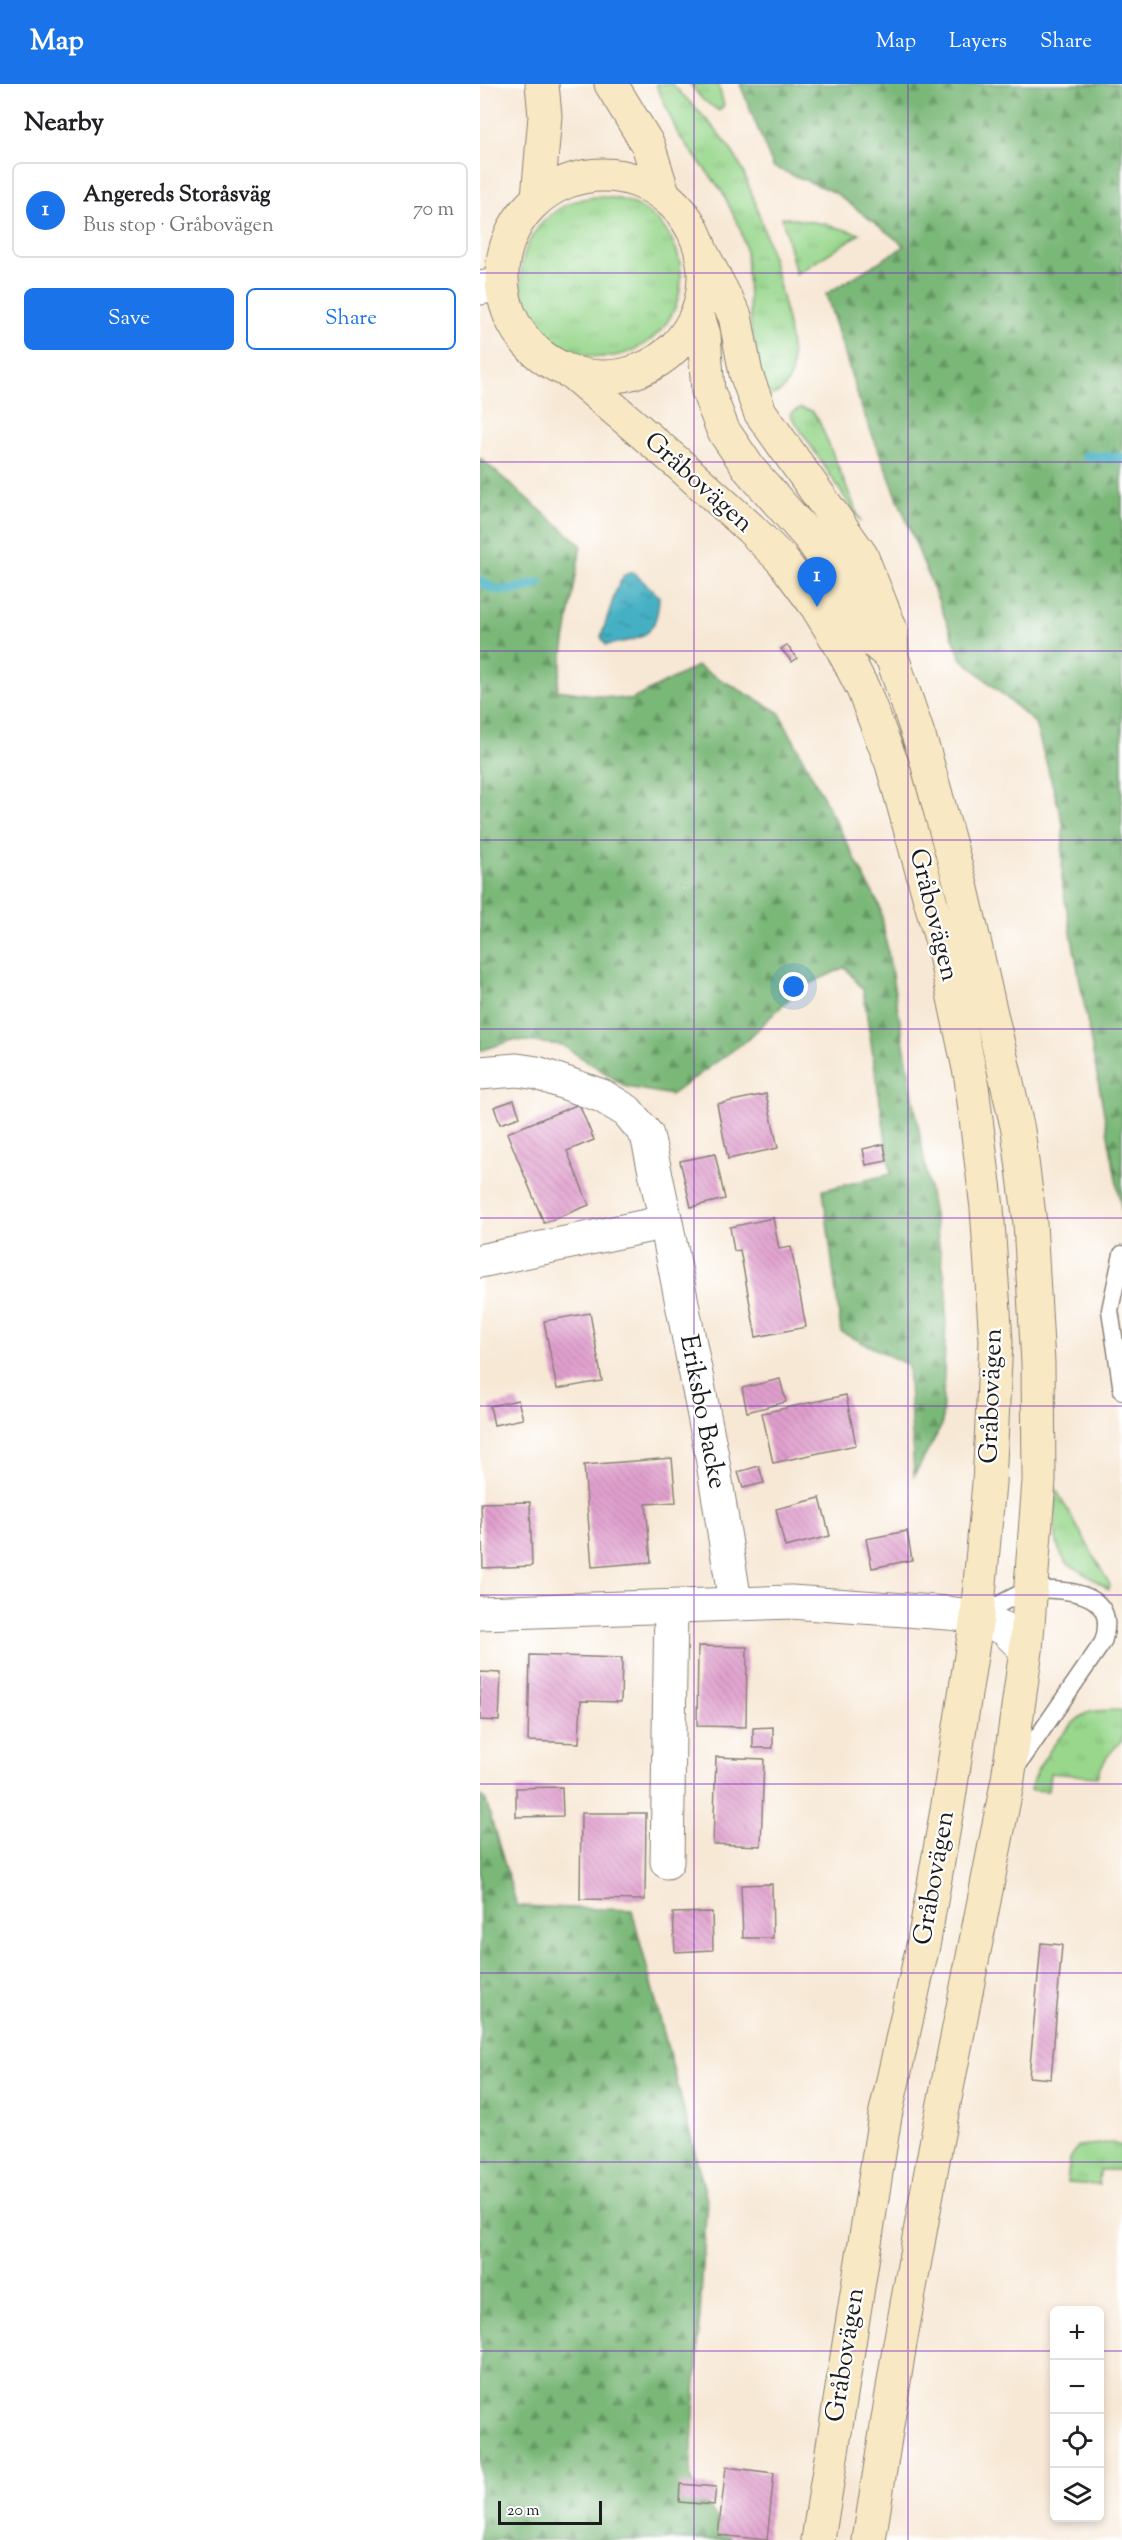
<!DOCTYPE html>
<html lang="en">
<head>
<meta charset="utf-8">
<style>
	:root { --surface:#fff; --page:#f6f6f6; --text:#202124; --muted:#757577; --line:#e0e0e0; --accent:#1a73e8 }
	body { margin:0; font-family:"Sorts Mill Goudy",serif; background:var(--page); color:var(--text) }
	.controls { position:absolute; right:18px; bottom:18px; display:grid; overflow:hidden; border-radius:9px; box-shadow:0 3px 9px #0003 }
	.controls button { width:54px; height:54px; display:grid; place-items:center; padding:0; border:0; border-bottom:2px solid var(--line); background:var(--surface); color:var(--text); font:30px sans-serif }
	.scale { position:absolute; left:18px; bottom:15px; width:104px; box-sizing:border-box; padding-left:6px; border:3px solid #1c1c1c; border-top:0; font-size:16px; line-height:21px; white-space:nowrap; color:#1c1c1c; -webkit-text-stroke:4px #fff; paint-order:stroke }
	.you { position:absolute; left:314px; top:903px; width:21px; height:21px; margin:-15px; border:4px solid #fff; border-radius:50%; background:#1a73e8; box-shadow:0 0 0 9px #1a73e833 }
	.badge { display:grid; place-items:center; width:39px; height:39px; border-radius:50%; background:var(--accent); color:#fff; font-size:20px; font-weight:700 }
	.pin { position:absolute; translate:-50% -50px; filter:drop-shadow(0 2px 3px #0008) }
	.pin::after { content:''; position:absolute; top:32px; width:21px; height:18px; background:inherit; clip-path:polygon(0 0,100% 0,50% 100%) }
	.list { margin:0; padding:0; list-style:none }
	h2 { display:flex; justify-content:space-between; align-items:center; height:78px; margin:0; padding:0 24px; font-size:26px }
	h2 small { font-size:20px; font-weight:400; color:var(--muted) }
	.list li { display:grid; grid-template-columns:39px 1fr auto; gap:18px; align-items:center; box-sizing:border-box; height:96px; margin:0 12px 12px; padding:0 12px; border:2px solid var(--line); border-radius:9px }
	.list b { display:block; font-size:22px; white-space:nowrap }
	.list p { margin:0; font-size:20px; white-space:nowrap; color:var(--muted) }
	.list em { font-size:20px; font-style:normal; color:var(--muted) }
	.actions { display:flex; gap:12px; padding:18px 24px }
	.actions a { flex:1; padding:14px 0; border:2px solid var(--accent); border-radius:9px; text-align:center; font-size:21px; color:var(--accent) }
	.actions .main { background:var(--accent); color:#fff }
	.icon { flex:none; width:33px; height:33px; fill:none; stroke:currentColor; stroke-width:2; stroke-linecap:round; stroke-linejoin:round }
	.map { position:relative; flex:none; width:642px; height:2456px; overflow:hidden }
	header { display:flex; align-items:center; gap:36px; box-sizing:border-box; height:84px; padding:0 30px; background:var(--accent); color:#fff }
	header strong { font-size:28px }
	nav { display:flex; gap:33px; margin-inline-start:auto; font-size:21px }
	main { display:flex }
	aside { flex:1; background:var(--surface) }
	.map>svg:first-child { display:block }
	.grass { fill:url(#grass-tufts); stroke:#5a7a54; stroke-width:1.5 }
	.forest { fill:url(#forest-firs); stroke:#4b6a4a; stroke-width:1.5 }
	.water { fill:url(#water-ripples); stroke:#306670; stroke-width:1.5 }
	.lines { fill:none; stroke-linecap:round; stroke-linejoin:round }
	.stream { stroke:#45b0c3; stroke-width:10 }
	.building { fill:url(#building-back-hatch) }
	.service-casing { stroke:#8a8278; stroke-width:19 }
	.minor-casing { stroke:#8a8278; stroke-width:35 }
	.tertiary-casing { stroke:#8a8278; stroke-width:35 }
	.secondary-casing { stroke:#8a8278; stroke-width:35 }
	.service { stroke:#fff; stroke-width:16 }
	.minor { stroke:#fff; stroke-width:33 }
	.tertiary { stroke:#fff; stroke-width:33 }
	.secondary { stroke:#f8e8c3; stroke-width:33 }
	.grid { fill:none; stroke:#7b2cbf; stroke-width:1.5; stroke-opacity:0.55 }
	.labels { text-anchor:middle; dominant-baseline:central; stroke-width:4.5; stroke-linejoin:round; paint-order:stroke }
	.street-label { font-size:26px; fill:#1c1c1c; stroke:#fff }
</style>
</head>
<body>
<header>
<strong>Map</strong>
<nav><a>Map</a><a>Layers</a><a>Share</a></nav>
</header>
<main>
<aside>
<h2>Nearby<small></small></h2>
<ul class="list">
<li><span class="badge">1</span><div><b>Angereds Storåsväg</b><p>Bus stop · Gråbovägen</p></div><em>70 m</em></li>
</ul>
<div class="actions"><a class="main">Save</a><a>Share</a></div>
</aside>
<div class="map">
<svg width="642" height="2456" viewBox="0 0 642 2456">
	<defs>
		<pattern id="grass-tufts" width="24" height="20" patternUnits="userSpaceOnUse" patternTransform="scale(1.5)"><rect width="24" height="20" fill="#99d78d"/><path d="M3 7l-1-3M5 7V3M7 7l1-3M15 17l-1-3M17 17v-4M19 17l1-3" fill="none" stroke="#83b879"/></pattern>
		<pattern id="forest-firs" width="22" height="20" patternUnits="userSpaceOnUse" patternTransform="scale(1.5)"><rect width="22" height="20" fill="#7ab878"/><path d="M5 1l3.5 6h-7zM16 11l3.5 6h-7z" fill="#639562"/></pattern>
		<pattern id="water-ripples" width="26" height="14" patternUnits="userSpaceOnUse" patternTransform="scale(1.5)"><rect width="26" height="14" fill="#45b0c3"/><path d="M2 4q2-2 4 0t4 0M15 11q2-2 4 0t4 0" fill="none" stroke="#398e9e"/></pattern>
		<pattern id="building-back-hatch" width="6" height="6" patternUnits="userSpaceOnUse" patternTransform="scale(1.5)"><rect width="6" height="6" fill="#e09fcd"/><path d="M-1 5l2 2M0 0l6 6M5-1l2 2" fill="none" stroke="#c088af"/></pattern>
	</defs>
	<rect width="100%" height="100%" fill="#fff"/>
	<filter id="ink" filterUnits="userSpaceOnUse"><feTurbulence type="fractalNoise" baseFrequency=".0167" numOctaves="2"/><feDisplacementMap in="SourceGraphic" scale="12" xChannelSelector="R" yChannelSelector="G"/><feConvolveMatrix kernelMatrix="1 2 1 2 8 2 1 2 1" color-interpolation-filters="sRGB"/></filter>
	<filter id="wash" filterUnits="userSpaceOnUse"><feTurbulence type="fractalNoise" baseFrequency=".008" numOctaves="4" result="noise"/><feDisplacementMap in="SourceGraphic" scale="24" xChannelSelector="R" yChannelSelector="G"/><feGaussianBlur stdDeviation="1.35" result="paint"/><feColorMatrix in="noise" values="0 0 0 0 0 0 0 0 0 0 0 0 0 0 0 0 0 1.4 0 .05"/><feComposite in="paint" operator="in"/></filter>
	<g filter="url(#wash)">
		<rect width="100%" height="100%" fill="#f7e8d5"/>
		<path class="grass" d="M176,0h16c21,22 44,43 61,69 22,32 66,184 58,221 -3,12 -10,19 -21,22l-6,-13 -13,-53 -5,-78 -5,-21 -19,-40 -44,-57z
			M210,0h28l6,21 -5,6 -17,-12z
			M41 193a80 80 0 1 1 160 0a80 80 0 1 1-160 0Z
			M302,133l43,7 35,10 -64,40z
			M320,324l12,3 7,10 42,101 -71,-108z
			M576,1405l54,96 -1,4 -42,-26c-17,-19 -11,-51 -11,-74z
			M642,1626v31c-12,10 -20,21 -25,36l-47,-4 -2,18 -18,-1c4,-22 35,-64 55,-76 8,-5 27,-3 37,-4z
			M632,2059l10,3v24h-22l-1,15 -32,-2 3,-24 8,-13z"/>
		<path class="forest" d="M260,0h382v1128l-60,-329 1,-60 -28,-100 -74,-65 -100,-252 -35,-112 79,-48 -71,-54 -61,-25z
			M0,374l101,87 -24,145 74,10 66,-34 82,46 101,195 67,383 -5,135 -28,51 -6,-111 -67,-33 -18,-142 68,-16 -28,-184 -18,-23 -46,22 -52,51 -76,55 -44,-8 -65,-42 -49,-5 -33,11z
			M0,1712l5,2 32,108 115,4 75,289 -17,280 41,61h-251z"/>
		<path class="water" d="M153,488l26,24c-1,42 -18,43 -53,49l-5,-8 15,-47 8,-15z"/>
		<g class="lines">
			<path class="stream" d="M606,372l36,2
				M0,496c17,17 38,9 59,3"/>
		</g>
		<g id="blocks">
			<path class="building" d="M307,561l10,13 -5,4 -11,-13z
				M286,1010l12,54 -50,11 -11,-55z
				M34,1016l6,17 -20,7 -6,-17z
				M99,1020l15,36 -27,11 22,54 -45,18 -37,-90z
				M404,1060l3,17 -21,4 -3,-16z
				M235,1070l10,45 -34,8 -11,-46z
				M293,1134l6,31 12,-2 15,80 -50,10 -16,-87 -6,1 -4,-24z
				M110,1229l12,68 -45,8 -13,-68z
				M300,1295l6,23 -39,10 -5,-24z
				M366,1311l10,50 -83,18 -11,-50z
				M38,1316l5,19 -29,6 -4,-19z
				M192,1374l4,44 -30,2 5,58 -59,5 -8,-102z
				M279,1382l5,17 -21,5 -5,-16z
				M340,1414l10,38 -45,11 -9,-38z
				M50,1418l2,64 -49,2 -2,-65z
				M427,1447l5,29 -40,8 -6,-29z
				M218,1562l49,1 -1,80 -49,-1z
				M50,1571l92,3 -1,44 -40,-1 -2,42 -51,-2z
				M0,1588l21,1 -2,48 -19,-1z
				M293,1643v21h-20v-20z
				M236,1673l48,2 -3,87 -48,-2z
				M82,1703l1,29 -47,1v-29z
				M101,1729h65l-1,87 -65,-1z
				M292,1800l1,54h-30l-2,-53z
				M232,1828l1,38 -38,2 -2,-39z
				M561,1859l21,2 -11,134 -22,-2z
				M246,2383l48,6 -7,67 -49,-5z
				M200,2400l36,3 -2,18 -35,-3z"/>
		</g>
	</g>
	<g filter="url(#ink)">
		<use href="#blocks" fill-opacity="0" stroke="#8a8278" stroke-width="1.5"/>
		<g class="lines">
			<g class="service-casing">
				<path id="service" d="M642,1170l-12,56 12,81
					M497,1533c17,-9 36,-22 54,-28 7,-1 16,1 23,1 33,2 62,12 49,52l-87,126"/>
			</g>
			<g class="minor-casing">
				<path id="minor" d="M0,989l37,-3 20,3 65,23 25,15 20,24 19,87
					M0,1177l186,-39 46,234 23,146
					M0,1529l311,-11 157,11 29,4 28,12 21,21
					M187,1778l4,-255"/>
			</g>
			<g class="tertiary-casing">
				<path id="tertiary" d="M0,204l22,-4"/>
			</g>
			<g class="secondary-casing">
				<path id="secondary" d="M131,0l37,61 15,48
					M22 192a101 101 0 1 1 202 0a101 101 0 1 1-202 0Z
					M58,113l7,-81 -3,-32
					M221,167l34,65 11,58 14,38 101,143 30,75 1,27 33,98 37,134 56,241 12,93 8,140 1,118 -13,169 -18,129 -73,370 -35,194 -31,197
					M217,229l7,22 4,56 15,39 27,40 61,69 23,33 38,68 20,17
					M91,288l108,92 71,64 32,32 35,47 24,39 22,43 29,75 51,182 28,132 16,130 9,133 -7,142 -12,134 -29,187 -24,137 -39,175 -67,424"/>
			</g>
			<use href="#service" class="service"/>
			<use href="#minor" class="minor"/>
			<use href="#tertiary" class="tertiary"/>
			<use href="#secondary" class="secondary"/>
		</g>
	</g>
	<path class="grid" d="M214,0v2456M428,0v2456M0,189h642M0,378h642M0,567h642M0,756h642M0,945h642M0,1134h642M0,1322h642M0,1511h642M0,1700h642M0,1889h642M0,2078h642M0,2267h574M620,2267h22"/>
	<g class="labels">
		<g class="street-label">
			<text transform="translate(218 399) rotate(42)">Gråbovägen</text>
			<text transform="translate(453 831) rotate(76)">Gråbovägen</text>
			<text transform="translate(512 1312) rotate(-88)">Gråbovägen</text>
			<text transform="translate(222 1328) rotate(79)">Eriksbo Backe</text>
			<text transform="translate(455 1794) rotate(-80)">Gråbovägen</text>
			<text transform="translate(366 2271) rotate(-81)">Gråbovägen</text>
		</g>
	</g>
</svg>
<div class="controls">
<button>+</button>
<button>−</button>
<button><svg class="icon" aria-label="locate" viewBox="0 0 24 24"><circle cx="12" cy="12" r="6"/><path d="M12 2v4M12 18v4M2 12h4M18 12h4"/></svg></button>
<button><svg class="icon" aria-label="layers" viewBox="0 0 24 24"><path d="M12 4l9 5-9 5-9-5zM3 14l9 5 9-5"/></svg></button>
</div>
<div class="scale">20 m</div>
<div class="you"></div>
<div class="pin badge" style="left:337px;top:523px">1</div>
</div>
</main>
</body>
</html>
